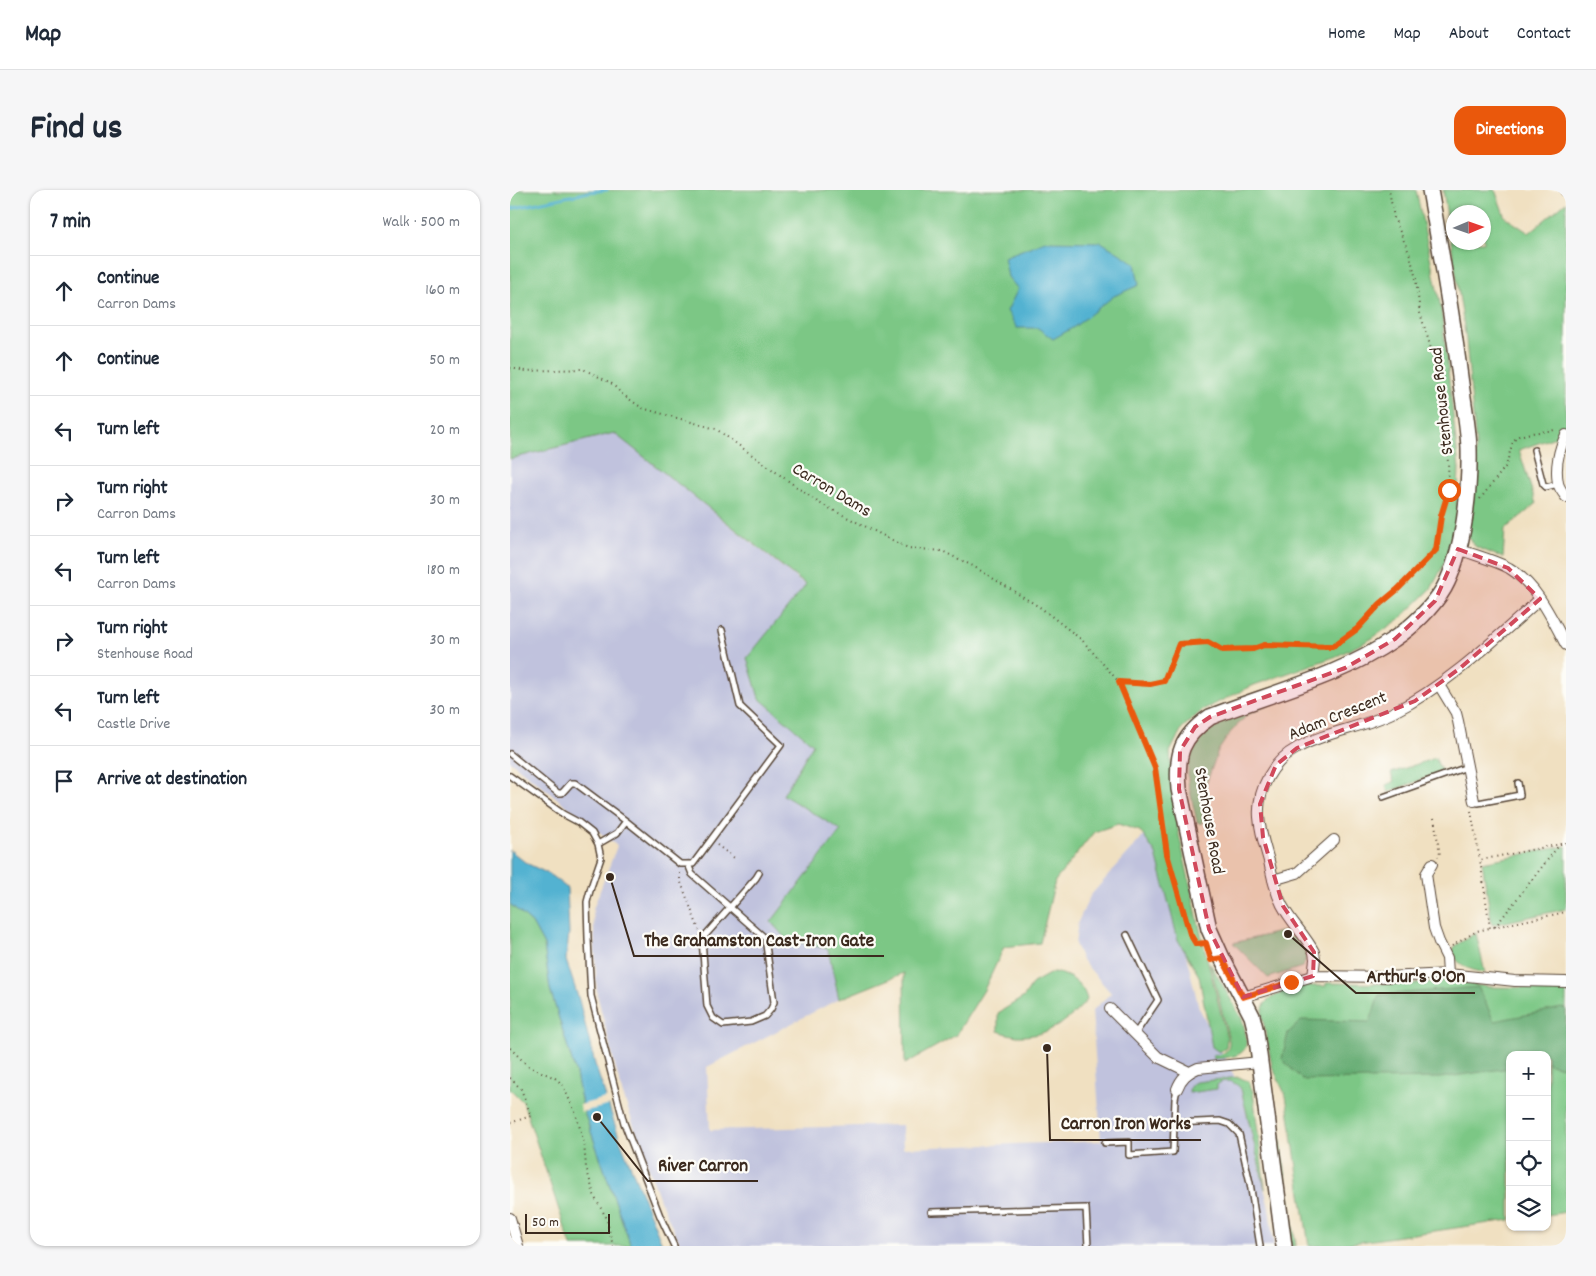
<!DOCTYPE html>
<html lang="en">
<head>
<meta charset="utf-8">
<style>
	:root { --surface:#fff; --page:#f6f6f7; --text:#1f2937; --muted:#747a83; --line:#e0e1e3; --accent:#ea580c }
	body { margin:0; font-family:Dekko,sans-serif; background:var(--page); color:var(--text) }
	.controls { position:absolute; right:15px; bottom:15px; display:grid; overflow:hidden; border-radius:10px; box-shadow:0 1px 4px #0004 }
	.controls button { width:45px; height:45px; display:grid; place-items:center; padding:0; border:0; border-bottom:1px solid var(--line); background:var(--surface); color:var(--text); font:25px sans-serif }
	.compass { position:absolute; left:936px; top:15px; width:45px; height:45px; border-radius:50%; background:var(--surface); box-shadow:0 1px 4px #0004; rotate:88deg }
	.scale { position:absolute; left:15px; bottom:12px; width:85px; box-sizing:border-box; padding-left:5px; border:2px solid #3b2a1e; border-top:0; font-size:14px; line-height:18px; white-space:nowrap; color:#3b2a1e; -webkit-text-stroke:4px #fdfcf7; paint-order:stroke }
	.stop { position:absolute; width:15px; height:15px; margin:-11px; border:4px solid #ea580c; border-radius:50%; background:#fff }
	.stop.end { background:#ea580c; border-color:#fff; box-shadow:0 1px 5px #0008 }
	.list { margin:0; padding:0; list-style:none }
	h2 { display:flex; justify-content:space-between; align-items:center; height:65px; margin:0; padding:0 20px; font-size:21px }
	h2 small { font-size:16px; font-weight:400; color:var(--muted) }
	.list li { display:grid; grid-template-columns:32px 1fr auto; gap:15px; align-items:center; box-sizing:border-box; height:70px; padding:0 20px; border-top:1px solid var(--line) }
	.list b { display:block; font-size:19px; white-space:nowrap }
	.list p { margin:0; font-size:16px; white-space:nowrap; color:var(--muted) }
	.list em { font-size:16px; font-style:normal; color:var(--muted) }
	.icon { flex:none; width:28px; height:28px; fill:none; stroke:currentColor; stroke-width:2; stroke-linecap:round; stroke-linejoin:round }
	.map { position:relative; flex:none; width:1056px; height:1056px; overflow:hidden; border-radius:15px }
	header { display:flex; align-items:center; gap:30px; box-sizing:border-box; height:70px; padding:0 25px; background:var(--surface); border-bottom:1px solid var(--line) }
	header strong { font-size:24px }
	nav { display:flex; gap:28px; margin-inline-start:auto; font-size:18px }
	.intro { display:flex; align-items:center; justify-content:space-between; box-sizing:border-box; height:120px; padding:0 30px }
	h1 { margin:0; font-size:35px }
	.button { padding:12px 22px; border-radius:15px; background:var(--accent); color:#fff; font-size:18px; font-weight:700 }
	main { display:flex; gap:30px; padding:0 30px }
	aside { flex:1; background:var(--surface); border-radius:15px; box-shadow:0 1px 4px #0004 }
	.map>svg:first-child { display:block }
	.industrial { fill:#c0c2dd }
	.green { fill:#7cc785; stroke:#5c7852; fill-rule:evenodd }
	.forest { fill:#65ac72; stroke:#506b48 }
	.water { fill:#53b2d1; stroke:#476e78 }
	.pier { fill:#f0e0c1 }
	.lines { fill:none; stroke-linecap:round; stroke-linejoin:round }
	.stream { stroke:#53b2d1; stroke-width:3 }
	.lane-casing { stroke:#564536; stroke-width:8 }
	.street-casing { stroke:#564536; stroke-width:12 }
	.secondary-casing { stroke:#564536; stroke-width:18 }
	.path { stroke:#564536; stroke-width:2; stroke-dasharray:1 4; stroke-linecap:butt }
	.lane { stroke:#fff; stroke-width:5 }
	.street { stroke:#fff; stroke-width:10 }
	.secondary { stroke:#fff; stroke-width:15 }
	.route { stroke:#ea580c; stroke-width:6 }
	.marked { fill:#d1495b; fill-opacity:0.2; stroke:#d1495b; stroke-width:4; stroke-dasharray:10 6; stroke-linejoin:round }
	.labels { text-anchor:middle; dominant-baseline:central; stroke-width:4.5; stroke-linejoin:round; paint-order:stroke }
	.street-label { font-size:18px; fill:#3b2a1e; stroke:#fdfcf7 }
	.leader { fill:none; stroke:#3b2a1e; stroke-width:2 }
	.callout-dot { fill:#3b2a1e; stroke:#fdfcf7; stroke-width:2 }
	.callout-label { font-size:19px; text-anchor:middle; font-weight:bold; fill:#3b2a1e; stroke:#fdfcf7; stroke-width:4.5; stroke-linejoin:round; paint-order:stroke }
</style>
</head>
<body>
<header>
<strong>Map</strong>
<nav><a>Home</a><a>Map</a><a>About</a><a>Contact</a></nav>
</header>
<div class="intro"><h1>Find us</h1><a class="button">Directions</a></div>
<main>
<aside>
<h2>7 min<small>Walk · 500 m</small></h2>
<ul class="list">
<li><svg class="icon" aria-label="ahead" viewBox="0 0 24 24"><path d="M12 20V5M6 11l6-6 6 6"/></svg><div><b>Continue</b><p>Carron Dams</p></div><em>160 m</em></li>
<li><svg class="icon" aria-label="ahead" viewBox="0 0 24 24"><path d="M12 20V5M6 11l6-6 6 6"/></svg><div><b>Continue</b></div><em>50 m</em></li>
<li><svg class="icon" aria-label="left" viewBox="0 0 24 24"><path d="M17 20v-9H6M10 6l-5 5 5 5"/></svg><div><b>Turn left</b></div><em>20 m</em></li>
<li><svg class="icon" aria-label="right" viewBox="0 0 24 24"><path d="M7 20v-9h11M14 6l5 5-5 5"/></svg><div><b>Turn right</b><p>Carron Dams</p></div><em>30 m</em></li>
<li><svg class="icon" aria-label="left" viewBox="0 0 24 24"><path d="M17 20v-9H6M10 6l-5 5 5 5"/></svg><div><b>Turn left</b><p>Carron Dams</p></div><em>180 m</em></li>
<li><svg class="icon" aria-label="right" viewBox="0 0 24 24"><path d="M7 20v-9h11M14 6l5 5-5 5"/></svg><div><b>Turn right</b><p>Stenhouse Road</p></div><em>30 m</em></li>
<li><svg class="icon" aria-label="left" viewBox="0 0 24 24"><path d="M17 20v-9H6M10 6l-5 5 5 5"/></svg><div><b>Turn left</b><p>Castle Drive</p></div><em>30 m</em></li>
<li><svg class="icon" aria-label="arrive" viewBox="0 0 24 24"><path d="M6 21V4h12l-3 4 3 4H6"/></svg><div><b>Arrive at destination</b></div></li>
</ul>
</aside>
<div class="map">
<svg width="1056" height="1056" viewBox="0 0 1056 1056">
	<rect width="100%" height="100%" fill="#fdfcf7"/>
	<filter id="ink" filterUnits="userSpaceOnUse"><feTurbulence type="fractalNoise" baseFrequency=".02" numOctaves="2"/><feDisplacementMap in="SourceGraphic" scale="10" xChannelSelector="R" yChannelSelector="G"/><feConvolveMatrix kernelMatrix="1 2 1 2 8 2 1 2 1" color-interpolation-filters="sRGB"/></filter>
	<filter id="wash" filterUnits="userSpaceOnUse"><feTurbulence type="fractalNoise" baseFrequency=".0096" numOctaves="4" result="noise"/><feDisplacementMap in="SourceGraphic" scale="20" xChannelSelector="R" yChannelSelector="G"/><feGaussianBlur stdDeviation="1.12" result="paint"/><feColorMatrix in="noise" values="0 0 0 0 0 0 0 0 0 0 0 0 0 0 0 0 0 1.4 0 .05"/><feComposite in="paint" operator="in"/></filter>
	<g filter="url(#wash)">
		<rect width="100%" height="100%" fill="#f0e0c1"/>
		<path class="industrial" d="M104,243l192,153 -47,112 54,46 -30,51 58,35 -69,92 14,17 42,10 11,50 -132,68 3,63 192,-5 1,23 198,-7 -9,-130 19,-18 -29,-33 -7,-16 3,-22 12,-26 64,-72 45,184 41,79 29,121 5,38h-593l-21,-46 -39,-111 -24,-95 -4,-85 24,-63 -107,-85v-302z"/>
		<path class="green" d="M0,0h906l25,118 18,161 -3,54 -6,30 -19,36 -31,30 -29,20 -34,17 -83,29 -50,24 -22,19 -12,24 6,69 25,113 26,104 -1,10 -7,4 -7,-5 -13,-71 -21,-36 -22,-86 -16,-23 -22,-7 -24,8 -39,49 -15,62 -36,4 -20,43 -28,45 -51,29 -1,-91 -65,26 -11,-50 -42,-10 -15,-17 70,-92 -58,-35 30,-51 -54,-46 -12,-40 59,-73 -192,-152 -104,26z
			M933,0h52l10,27 24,16 37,-31v225l-8,9 -39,14 17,54 -31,25 -2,29 -27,-11 -8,-11 8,-89 -10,-107zM944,22h30v30h-30z
			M810,492l-73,33 -17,18 -12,18 -14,39 -2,34 -5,-2 -9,-39v-21l6,-16 26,-27z
			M925,568l7,14 -54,20 -2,-7 8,-3 -3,-9z
			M1056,656v63l-74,16 -10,-63z
			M0,714l22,19 12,22 6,44 26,85 7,35 48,137h-60l-48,-144 -13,-13z
			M774,741l5,7 5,-2c7,10 18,19 8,31l-34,11 -35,-35z
			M966,743l9,40c-12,-2 -30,-8 -33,-22l4,-6z
			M700,773l32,56c10,33 4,37 -28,40l-1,-5c10,3 17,-4 16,-14z
			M543,782c16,2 31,12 34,28 -19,22 -40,37 -70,36 -6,-1 -13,-3 -19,-5v-18l26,-16 9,-14z
			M940,790l38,7 78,1v224l-19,3v-160h-37v165l-178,26h-23l-23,-150 -14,-30 -10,-51c1,-13 6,-17 18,-21l1,-4 25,-4h20v-3l85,1z
			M729,887l10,5 4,10 12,97 -24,-100c-6,-8 -17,-11 -24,-4v4l-28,4c0,-6 2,-9 7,-11z
			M765,936l4,2 17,118h-5z"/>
		<path class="forest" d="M968,797l16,34 68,-13 4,1v59l-19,-5v-8h-37v13l-71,10 -137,2 -20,-21 6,-26 14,-13 68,2 9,-27z"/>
		<path class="water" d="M535,51l56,1 34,21 4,22 -25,11 -40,31 -21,12 -15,-11h-21l-10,-17 11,-22 -10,-12 -4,-20z
			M0,660l16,13 23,11 18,14 2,45 -3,27 13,40 16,64 25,76 43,106h-32l-48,-137 -7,-35 -26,-85 -6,-44 -12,-22 -22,-19z"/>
		<path class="pier" d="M99,907l2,8 -30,7 -1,-7z"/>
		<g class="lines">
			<path class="stream" d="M0,19l79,-17 18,-2"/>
		</g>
	</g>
	<g filter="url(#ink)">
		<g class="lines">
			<g class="lane-casing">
				<path id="lane" d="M1024,260l9,34 3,3 12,-3
					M0,564l48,39h4l9,-10h4l51,38
					M0,586l53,38 15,8 14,11 6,11 3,14 -10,29 -4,15 1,37 3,57 33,127 36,93 14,30
					M873,607l84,-30
					M964,611l4,2 42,-8 -2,-12
					M88,654l19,-11 9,-12 54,43h13l88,-119 -41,-39 -18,-76
					M178,674l4,10 73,64 9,64 -3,7 -6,7 -14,6 -28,3 -10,-7 -6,-12 -5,-67 54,-61 3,-5
					M617,745l31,65 -23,34
					M665,933l45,-2 9,3 10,10 11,49 10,63
					M595,953l24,-1v13l44,-3 2,-53 2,-10
					M421,1022l155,-4 2,38"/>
			</g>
			<g class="street-casing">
				<path id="street" d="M1055,0l1,1
					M1056,245c-7,14 -11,32 -8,48 1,5 5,10 8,14
					M948,359c16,6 36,11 51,19 28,17 42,49 57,77
					M929,495l17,28 2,8 16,80
					M922,674l-6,10 8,54 5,14 8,16 1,16
					M763,690l24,-7 37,-33
					M803,786l2,-17 -1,-7c-9,-17 -23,-30 -32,-47 -7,-14 -10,-29 -13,-44 -4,-14 -9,-29 -10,-44 -2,-28 14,-56 38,-69 30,-17 66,-20 97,-36 55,-28 100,-72 146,-113
					M733,807l70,-21 74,1 61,-3 67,7 51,1
					M600,819l48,48 31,15
					M667,899c4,-11 10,-16 21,-21l62,-6
					M0,1028l8,28"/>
			</g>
			<g class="secondary-casing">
				<path id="secondary" d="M774,1056l-28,-214 -4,-16 -30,-58 -13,-29 -30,-140c-3,-35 2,-52 31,-72 61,-24 130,-40 184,-78 18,-12 39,-32 50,-51 20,-36 26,-99 25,-140 -1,-24 -6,-48 -9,-71 -8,-63 -19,-125 -30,-187"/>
			</g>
			<path class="path" d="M0,178l16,3 57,-2 28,14 11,11 20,14 74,21 103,74 89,45 34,3 31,15 68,42 41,32 37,42 31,2 14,-3 15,-38 29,-1 14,8 31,-1 11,-4 68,2 25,-18 79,-79 5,-34 8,-26 -1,-28 -6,-53 -12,-64 -10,-32 -4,-34 -6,-24 -16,-37 -5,-28
				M970,309l26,-33 7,-25 6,-5 12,-3 24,-3
				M609,492l36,86 12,86 23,80 6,10 5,-1
				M961,621l9,49
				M924,628l6,37 -2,2
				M1056,653l-86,17 10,68 76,-16
				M207,655l20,15
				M170,683v7l19,50
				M985,737l65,-83
				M942,756l25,-15 13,-3
				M0,858l18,18 27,12 7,6 14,30 8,29 2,24 9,31 11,19 7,29
				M0,888l11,11 10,27 -21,7"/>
			<use href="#lane" class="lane"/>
			<use href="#street" class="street"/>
			<use href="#secondary" class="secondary"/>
		</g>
	</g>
	<g class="lines" filter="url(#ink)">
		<path class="route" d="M781,792l-48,15 -21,-39 -11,2 -5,-17 -10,1 -6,-10 -23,-80 -12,-86 -36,-86 31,2 14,-3 15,-37 29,-2 14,8 31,-1 11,-4 68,2 25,-18 23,-25 18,-15 38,-39 5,-34 8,-26"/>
	</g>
	<path class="marked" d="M948,359l50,19 32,31 -81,70 -44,32 -118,47 -21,17 -16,39 3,33 20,69 31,46 -1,24 -70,21 -34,-68 -30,-140 1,-38 15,-24 15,-10 135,-49 50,-29 40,-38z"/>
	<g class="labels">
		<g class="street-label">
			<text transform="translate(933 211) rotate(-96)">Stenhouse Road</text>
			<text transform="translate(321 301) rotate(31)">Carron Dams</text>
			<text transform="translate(828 527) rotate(-22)">Adam Crescent</text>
			<text transform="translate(698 631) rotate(80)">Stenhouse Road</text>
		</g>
	</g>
	<path class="leader" d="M100 687L124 766H374M778 744L846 803H965M537 858L540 950H691M87 927L138 991H248"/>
	<g class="callout-dot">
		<circle cx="100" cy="687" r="5"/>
		<circle cx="778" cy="744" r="5"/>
		<circle cx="537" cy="858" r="5"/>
		<circle cx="87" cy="927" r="5"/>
	</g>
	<g class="callout-label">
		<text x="249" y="756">The Grahamston Cast-Iron Gate</text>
		<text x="906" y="792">Arthur's O'On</text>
		<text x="616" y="939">Carron Iron Works</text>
		<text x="193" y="981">River Carron</text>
	</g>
</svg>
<div class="controls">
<button>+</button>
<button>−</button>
<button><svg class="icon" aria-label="locate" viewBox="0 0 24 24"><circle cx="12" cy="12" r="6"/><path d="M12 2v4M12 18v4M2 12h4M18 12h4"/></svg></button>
<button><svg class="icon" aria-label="layers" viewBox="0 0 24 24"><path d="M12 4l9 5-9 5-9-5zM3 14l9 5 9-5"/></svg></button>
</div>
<svg class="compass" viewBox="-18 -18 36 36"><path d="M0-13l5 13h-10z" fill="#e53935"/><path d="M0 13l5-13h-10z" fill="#747a83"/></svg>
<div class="scale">50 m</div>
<div class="stop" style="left:939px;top:300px"></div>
<div class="stop end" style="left:781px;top:792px"></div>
</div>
</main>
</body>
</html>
